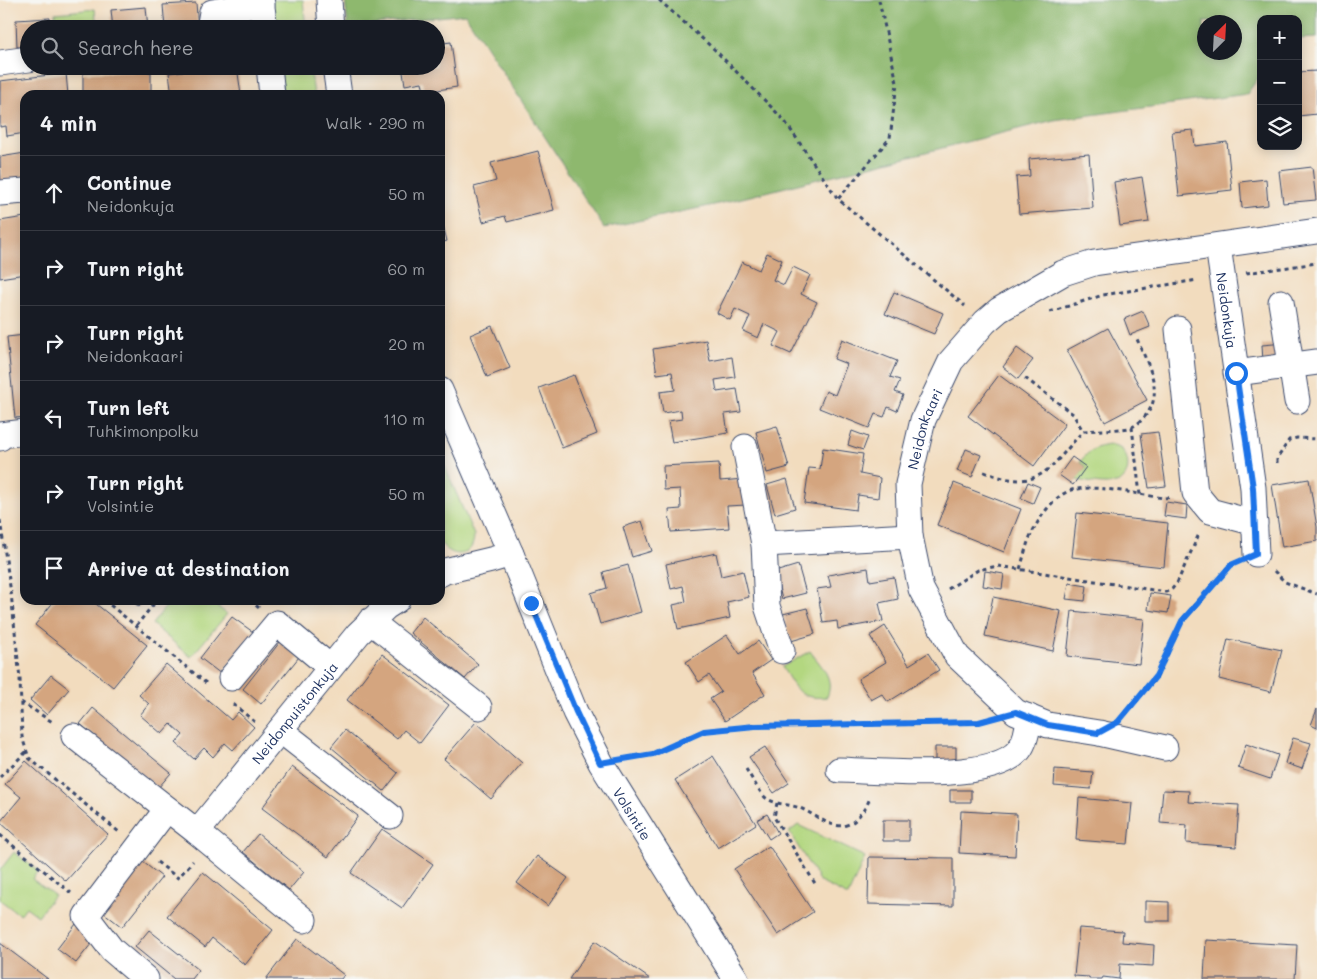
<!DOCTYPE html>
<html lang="en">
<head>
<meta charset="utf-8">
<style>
	:root { --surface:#171b24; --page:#20242c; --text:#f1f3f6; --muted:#9ea1a6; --line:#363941 }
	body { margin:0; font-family:Mali,sans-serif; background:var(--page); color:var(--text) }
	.controls { position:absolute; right:15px; top:15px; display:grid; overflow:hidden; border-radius:10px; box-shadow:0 2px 12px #0003 }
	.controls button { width:45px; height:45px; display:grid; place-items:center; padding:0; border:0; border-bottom:1px solid var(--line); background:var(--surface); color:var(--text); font:25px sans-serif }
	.compass { position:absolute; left:1197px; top:15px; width:45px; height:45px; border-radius:50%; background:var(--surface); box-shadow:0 2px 12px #0003; rotate:24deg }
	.stop { position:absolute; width:15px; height:15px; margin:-11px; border:4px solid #1a73e8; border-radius:50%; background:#fff }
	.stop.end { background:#1a73e8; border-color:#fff; box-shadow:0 1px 5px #0008 }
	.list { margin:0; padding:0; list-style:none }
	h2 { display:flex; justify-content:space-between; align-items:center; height:65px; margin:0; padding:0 20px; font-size:21px }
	h2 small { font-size:16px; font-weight:400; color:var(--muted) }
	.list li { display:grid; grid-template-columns:32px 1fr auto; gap:15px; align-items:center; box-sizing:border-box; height:75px; padding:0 20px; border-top:1px solid var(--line) }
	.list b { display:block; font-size:19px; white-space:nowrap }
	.list p { margin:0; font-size:16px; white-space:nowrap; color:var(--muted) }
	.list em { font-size:16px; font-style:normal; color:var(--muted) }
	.icon { flex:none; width:28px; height:28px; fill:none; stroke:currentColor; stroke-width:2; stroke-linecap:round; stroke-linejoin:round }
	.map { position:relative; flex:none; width:1317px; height:979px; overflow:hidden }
	.search { position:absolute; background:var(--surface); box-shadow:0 2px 12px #0003; left:20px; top:20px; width:425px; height:55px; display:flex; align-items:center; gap:12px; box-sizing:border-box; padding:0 18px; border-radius:28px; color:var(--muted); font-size:19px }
	.panel { position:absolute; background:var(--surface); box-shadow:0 2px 12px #0003; left:20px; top:90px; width:425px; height:515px; border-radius:15px }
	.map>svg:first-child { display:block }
	.green { fill:#b3d780; stroke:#67836f }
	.forest { fill:#8eb86e; stroke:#547466; fill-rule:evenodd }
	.building { fill:#d4a57f }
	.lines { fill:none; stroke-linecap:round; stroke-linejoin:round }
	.minor-casing { stroke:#3b496c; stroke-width:27 }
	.path { stroke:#3b496c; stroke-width:3; stroke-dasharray:4 4; stroke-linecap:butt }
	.minor { stroke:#fff; stroke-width:25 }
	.route { stroke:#1a73e8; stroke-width:6 }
	.labels { text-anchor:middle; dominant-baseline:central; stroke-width:4; stroke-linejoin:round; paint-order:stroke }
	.street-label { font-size:14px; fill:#1b2f5e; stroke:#f6f6f2 }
</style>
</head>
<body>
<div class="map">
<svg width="1317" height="979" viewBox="0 0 1317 979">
	<rect width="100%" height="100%" fill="#f6f6f2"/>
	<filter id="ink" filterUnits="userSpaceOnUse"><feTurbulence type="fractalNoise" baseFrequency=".02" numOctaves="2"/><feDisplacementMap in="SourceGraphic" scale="10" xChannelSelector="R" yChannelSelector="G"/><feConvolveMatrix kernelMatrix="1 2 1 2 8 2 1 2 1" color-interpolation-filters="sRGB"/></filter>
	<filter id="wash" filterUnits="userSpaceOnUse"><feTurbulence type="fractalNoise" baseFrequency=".0096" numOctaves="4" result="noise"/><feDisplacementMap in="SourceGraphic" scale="20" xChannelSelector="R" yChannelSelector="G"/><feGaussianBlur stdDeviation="1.12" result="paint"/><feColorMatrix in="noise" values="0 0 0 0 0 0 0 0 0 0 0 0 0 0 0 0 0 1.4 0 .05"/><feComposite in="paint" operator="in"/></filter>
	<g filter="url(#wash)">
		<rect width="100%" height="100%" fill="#f2dcbe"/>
		<path class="green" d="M272,0h31l3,29h-31z
			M95,9l2,20h-40l-2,-16z
			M279,66h31l4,29h-32z
			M1111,445c4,2 8,2 11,5 9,9 8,30 -6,33 -12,3 -27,-1 -40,-3l10,-13 -6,-5c9,-12 16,-16 31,-17z
			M440,455l34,80c0,24 -23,24 -34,7z
			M171,600h38l18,14 -36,43 -39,-33z
			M810,651c11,15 25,27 17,46 -29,3 -31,-8 -45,-30z
			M798,825l67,32 -17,39 -28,-14 -31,-50z
			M14,852l24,19 -6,8 22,16 -16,21 -12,-9 -6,8 -20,-15v-30z"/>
		<path class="forest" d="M345,0h972v38l-19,1v-20h-37v55l-14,20 -193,26 -340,85 -110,23 -139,-214 -117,13zM1204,22h30v30h-30z"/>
		<g id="blocks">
			<path class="building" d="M196,3l2,25 -33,1 -2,-24z
				M146,7l2,22h-35l-2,-19z
				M237,13l2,16h-17l-1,-14z
				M50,18v11h-21v18h-12l-1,-27z
				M451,42l6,45 -33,5 -2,-10 -17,3 -3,-19h34v-22z
				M216,66h21l4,29h-69l-3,-22z
				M1317,71v43l-19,2v-44z
				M151,72v23h-68v-22z
				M66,73l2,22h-43v38l-18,3 -1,-10 -6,1v-46z
				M1193,130l2,16 32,-4 5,48 -53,6 -7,-64z
				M538,151l16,59 -47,12 -2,-6 -22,6 -9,-35 22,-6 -5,-18z
				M25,153v28l-24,3 -1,-27z
				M1089,154l4,54 -74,6 -3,-37 14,-1 -1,-17z
				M1312,167l4,33 -33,3 -4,-32z
				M1142,177l7,45 -29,4 -6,-44z
				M1266,179l2,26 -26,3 -2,-26z
				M25,217v57l-25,4v-57z
				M440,225h3l4,16 -7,2z
				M767,253l15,7 -9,20 11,5 9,-18 17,8 -9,19 16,8 -26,52 -18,-8 7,-14 -16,-8 -6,14 -15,-7 7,-15 -15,-7 -5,11 -13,-7 25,-51 17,8z
				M894,292l49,21 -9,21 -49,-20z
				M1143,311l7,16 -20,8 -6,-16z
				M492,326l18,42 -23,9 -17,-42z
				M1108,328l39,72 -42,22 -38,-72z
				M25,335v82l-10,1 -8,-81z
				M842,339l55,22 -7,16 10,3 -5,12 8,3 -6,16 -9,-4 -4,10 -9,-3 -6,14 -50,-20 7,-17 9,4 12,-31 -13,-5z
				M706,340l4,21 22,-4 3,20 -20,3 2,12 20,-3 4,23 -16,2 3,19 -56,9 -4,-21 14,-2 -1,-9 -18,3 -3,-21 15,-2 -3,-18 -15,2 -4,-25z
				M1285,343l1,17 -23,2 -1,-17z
				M1017,348l16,12 -15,19 -15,-12z
				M574,375l23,59 -35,14 -23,-60z
				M999,375l66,49 -31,42 -66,-50z
				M777,426l12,41 -22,6 -11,-41z
				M852,431l16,6 -5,13 -15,-5z
				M1158,432l8,54 -17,2 -8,-54z
				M823,448l40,6 -3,20 20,4 -2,20 -20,-3 -2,15 -52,-7 5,-35 11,1z
				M966,449l15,6 -9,22 -15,-6z
				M1072,457l14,10 -13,18 -14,-10z
				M719,463l1,18 24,-2 2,26 -19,1 2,22 -58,4 -2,-22 12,-1 -1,-20 -16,1 -1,-24z
				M787,479l8,29 -20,6 -8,-29z
				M1309,479l8,48v14l-35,6 -10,-62z
				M1028,482l12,5 -7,16 -12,-5z
				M954,483l67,26 -17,43 -67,-27z
				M1166,502l21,3 -1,14 -22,-3z
				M1077,513l91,10 -4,44 -92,-10z
				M642,521l10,30 -20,6 -9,-30z
				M716,553l5,23 22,-5 6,26 -22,5 3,16 -52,11 -5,-24 13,-3 -3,-16 -12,3 -5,-25z
				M628,565l13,47 -41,12 -9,-31 16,-5 -4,-16z
				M798,565l8,28 -24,6 -7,-27z
				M868,568l2,13 24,-4 4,22 -19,4 4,18 -45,8 -1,-8 -14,2 -6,-34 14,-2 -3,-12z
				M985,571l19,3 -2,15 -19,-3z
				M1069,583l18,3 -2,15 -19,-2z
				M1150,593l21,3 -3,17 -20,-3z
				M993,597l68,14 -8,40 -68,-15z
				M55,600h36l56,45 -34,42 -78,-62z
				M131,600h14l-6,7z
				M807,608l8,26 -24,7 -8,-27z
				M1072,611l72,8 -5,45 -72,-8z
				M232,617l21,15 -32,42 -21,-16z
				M423,617l55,47 -13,15 -55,-46z
				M885,626l24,39 19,-12 11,17 -51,32 -6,-8 -11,6 -13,-21 28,-17 -16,-26z
				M727,635l13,19 18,-13 13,19 -19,13 13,21 -40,27 -15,-22 11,-7 -12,-17 -10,7 -13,-20z
				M1228,639l54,11 -11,42 -52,-13z
				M280,642l19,15 -38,47 -18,-15z
				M382,654l67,51 -29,38 -16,-13 -7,9 -50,-39z
				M166,664l65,56 7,-8 16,15 -21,23 -8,-7 -12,14 -9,-9 -10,11 -18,-16 7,-8 -12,-11 -9,10 -22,-19 9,-11 -10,-9z
				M51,675l18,14 -22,26 -17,-15z
				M93,708l78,65 -13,15 -78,-64z
				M1317,709v19l-6,-3z
				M476,722l46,41 -31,36 -47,-40z
				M345,730l53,43 -14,18 -53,-44z
				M1293,738l18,5 -9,26 -17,-6z
				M1246,744l32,11 -8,24 -32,-11z
				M765,747l24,36 -15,10 -25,-36z
				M935,747h21v19l-21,-1z
				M713,756l43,68 -38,24 -43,-68z
				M26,761l82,73 -42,47 -66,-59 21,-25 -16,-13z
				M292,767l66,49 -30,41 -66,-49z
				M1055,769l38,3 -2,17 -37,-3z
				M950,790h21v12h-21z
				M1163,790l26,1 -1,11 51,3 -3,42 -50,-4 1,-18 -27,-2z
				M1079,798l53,5 -4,41 -52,-4z
				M961,811l56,3 -2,42 -56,-3z
				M767,814l11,19 -9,6 -12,-19z
				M883,820h26v21h-26z
				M382,829l51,35 -31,44 -51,-35z
				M258,834l46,38 -15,18 -46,-38z
				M769,846l44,66 -35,23 -44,-66z
				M537,856l31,22 -20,28 -31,-23z
				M869,857l84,1v48l-85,-2z
				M143,862l19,15 -40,50 -19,-15z
				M203,872l70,58 -28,35 -33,-27 -7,9 -38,-31z
				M1145,901l24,1v19h-24z
				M76,924l19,15 -19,24 -19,-14z
				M1079,928l44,3 -1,11 32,3 -1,21 -33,-2 -1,15 -16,-2 -1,2h-13v-2l-15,-1z
				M149,930l50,40 -7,9h-18l-39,-32z
				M297,939l47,36 -3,4h-75z
				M1206,940l91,5 -2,34h-91z
				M595,941l55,38h-81z
				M0,943l48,36h-48z"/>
		</g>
	</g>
	<g filter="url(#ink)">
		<use href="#blocks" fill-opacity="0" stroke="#3b496c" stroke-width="1"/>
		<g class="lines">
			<g class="minor-casing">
				<g id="minor">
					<path d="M261,0l4,29"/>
					<path d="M329,0l2,29"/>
					<path d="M209,29l3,-17 50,-8"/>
					<path d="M0,63l29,-4"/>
					<path d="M269,66l3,29"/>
					<path d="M335,66l4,29"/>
					<path d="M0,193l25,-2"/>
					<path id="s1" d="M1218,246l35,242 3,66"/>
					<path d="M1281,302l16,99"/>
					<path d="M1178,329l17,164 15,18 45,12"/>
					<path d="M1236,373l81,-11"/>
					<path id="s2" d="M440,390l71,164 64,158 26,51 135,216"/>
					<path d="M0,438l1,-3 24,-3"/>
					<path d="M745,447l19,97 3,62 15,45"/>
					<path d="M764,544l146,-8"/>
					<path d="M440,574l5,-3 46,-11 20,-6"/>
					<path d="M370,621l109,86"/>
					<path d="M231,678l46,-55 53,44"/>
					<path d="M280,730l110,86"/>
					<path d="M74,736l123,96 107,88"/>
					<path id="s3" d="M1165,748l-66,-15 -51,-8 -32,-13 -59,-56 -36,-67 -11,-53 -2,-52 15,-64 28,-59 34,-39 14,-12 64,-37 31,-10 223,-32"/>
					<path d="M839,770c40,1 153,13 180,-20 7,-9 9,-22 10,-33"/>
					<path id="s4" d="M197,832l161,-198 28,-27 11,-7"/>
					<path d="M146,979l-34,-29 -26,-34 81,-107"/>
				</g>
			</g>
			<path class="path" d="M659,0l56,50 69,70 54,79
				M879,0l18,83 -7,55 -52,61 127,107
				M1246,273l71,-10
				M1050,312l53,-17 95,-15
				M1025,378l48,36 10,17
				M1132,427l8,68
				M1277,463v-4l12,-19 8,-2 20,1
				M984,472c56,21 64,-2 99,-41 9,-1 43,-1 49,-4 7,-3 13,-10 17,-16 14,-23 -3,-50 -12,-72
				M0,520l11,73 9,86 2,58 7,21 90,74
				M1020,569c4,-12 6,-25 12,-36 8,-17 25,-42 45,-44 23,-4 63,6 87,9l8,-1
				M1274,571l11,11 32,12
				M948,589l30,-19 20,-4 168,26 6,-3 5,-6 22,-49
				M104,600l102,83
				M250,600l9,8
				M136,626l21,-26
				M21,702l33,21
				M233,704l22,18
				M1125,714l32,-38 25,-55 50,-57
				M628,758l25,-4 51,-23 51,-5 224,-4 7,-2
				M746,769c5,8 14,24 20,29 10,7 23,6 34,10 19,8 40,30 58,9 5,-6 10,-12 12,-20
				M0,777l27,-26
				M777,803l-3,14 42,68
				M0,835l71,58
				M157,862l21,16 15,-17"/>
			<use href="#minor" class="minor"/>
		</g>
	</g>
	<g class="lines" filter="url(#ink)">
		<path class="route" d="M531,603l45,109 24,51 53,-9 51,-23 51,-5 224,-4 37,-10 32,13 50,8 20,-11 38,-46 26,-55 49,-56 25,-11 -3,-66 -17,-115"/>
	</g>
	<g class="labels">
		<g class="street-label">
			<text stroke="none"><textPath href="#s1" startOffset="65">Neidonkuja</textPath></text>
			<text stroke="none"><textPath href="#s3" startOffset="475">Neidonkaari</textPath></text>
			<text stroke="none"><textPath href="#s4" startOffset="154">Neidonpuistonkuja</textPath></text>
			<text stroke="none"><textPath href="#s2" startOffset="466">Volsintie</textPath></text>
		</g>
	</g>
</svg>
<div class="controls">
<button>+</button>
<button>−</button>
<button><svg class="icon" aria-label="layers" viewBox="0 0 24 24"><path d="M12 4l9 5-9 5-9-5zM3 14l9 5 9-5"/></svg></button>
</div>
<svg class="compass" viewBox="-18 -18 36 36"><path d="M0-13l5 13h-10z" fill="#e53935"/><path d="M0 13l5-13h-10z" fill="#9ea1a6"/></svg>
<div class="stop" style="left:1236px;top:373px"></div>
<div class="stop end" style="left:531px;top:603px"></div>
<div class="search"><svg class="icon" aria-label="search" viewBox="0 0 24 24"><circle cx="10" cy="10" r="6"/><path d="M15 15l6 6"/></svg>Search here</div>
<section class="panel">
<h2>4 min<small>Walk · 290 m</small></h2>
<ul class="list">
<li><svg class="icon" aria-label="ahead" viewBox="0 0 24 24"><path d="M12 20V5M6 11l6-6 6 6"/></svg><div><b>Continue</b><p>Neidonkuja</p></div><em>50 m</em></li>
<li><svg class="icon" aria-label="right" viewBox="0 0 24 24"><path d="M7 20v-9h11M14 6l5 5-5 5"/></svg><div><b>Turn right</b></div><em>60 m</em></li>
<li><svg class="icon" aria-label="right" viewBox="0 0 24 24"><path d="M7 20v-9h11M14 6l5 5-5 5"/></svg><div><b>Turn right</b><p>Neidonkaari</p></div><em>20 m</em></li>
<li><svg class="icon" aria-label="left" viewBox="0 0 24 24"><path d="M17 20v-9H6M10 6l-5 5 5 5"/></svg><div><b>Turn left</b><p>Tuhkimonpolku</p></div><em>110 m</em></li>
<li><svg class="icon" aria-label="right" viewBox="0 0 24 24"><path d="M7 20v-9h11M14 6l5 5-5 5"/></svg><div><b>Turn right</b><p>Volsintie</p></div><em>50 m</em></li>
<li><svg class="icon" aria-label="arrive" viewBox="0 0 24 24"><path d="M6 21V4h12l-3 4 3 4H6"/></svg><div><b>Arrive at destination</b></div></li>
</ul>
</section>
</div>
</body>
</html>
